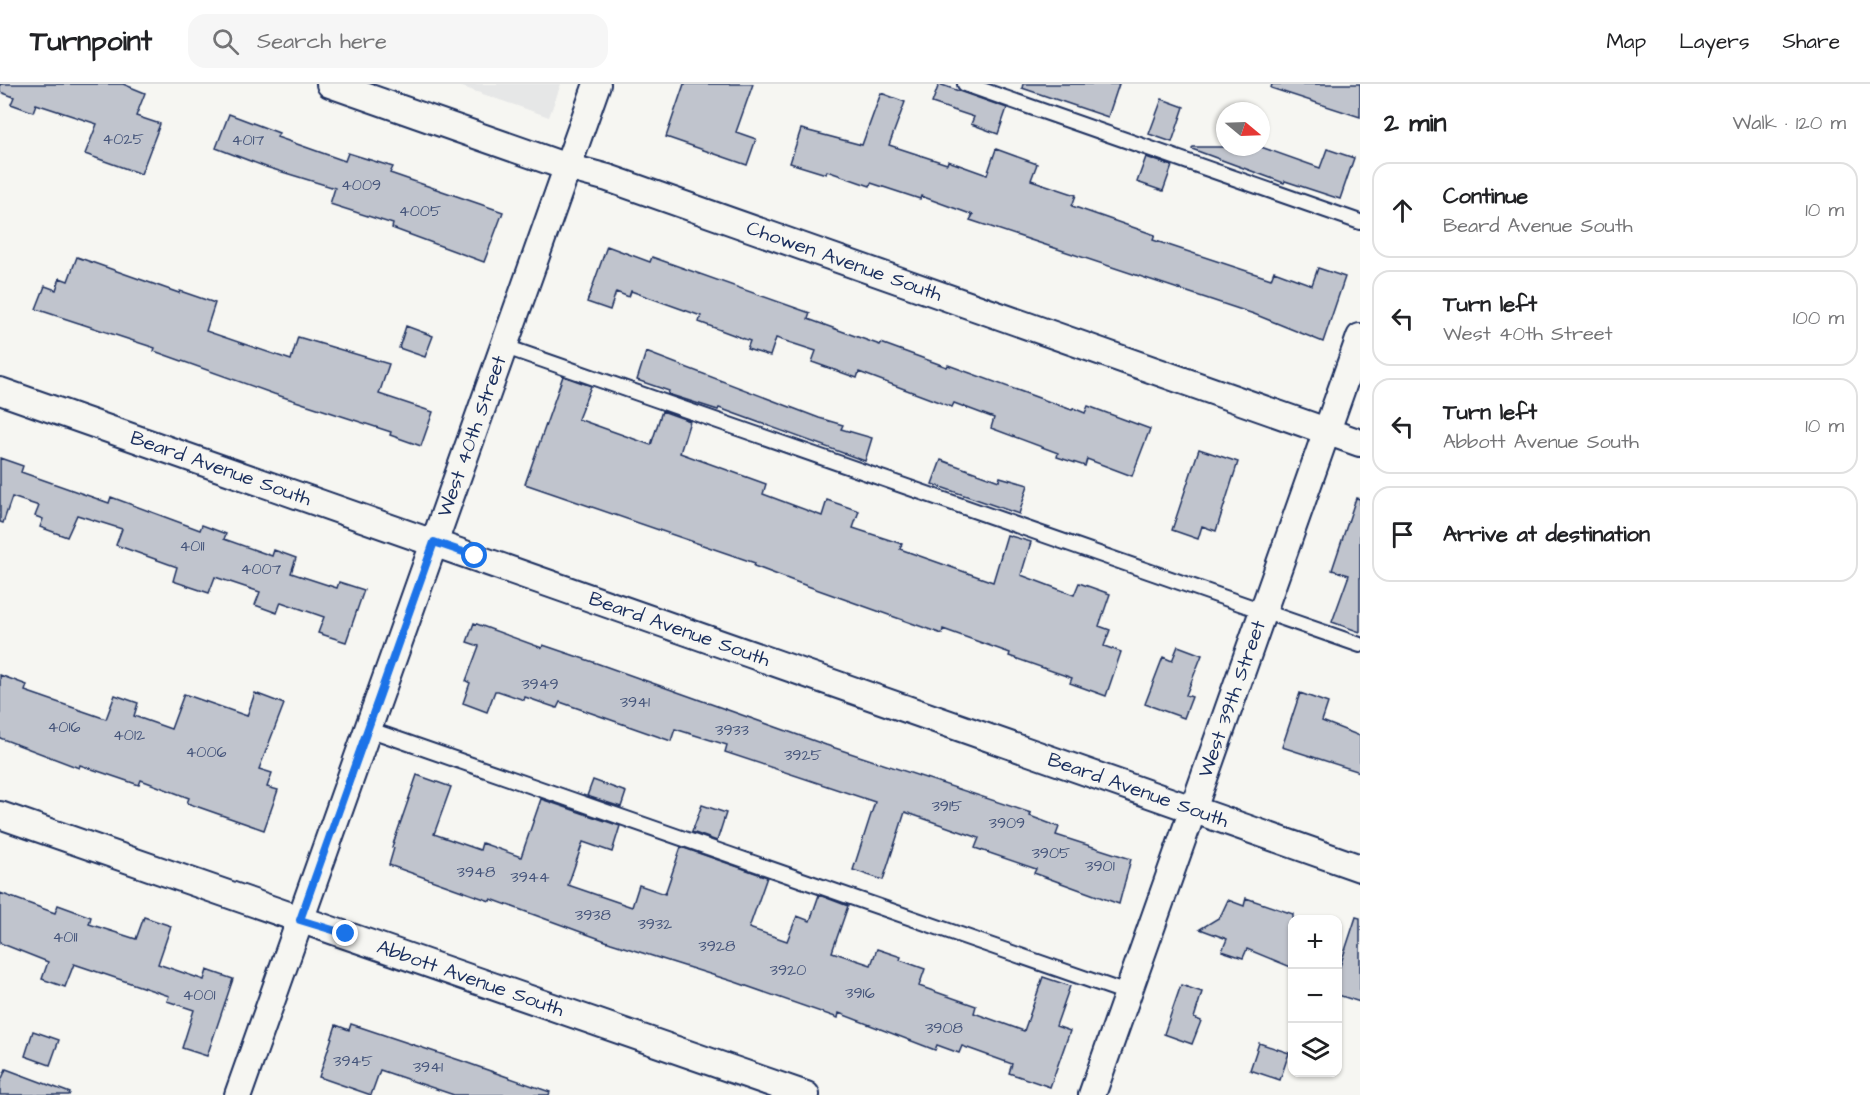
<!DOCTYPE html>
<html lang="en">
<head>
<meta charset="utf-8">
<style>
	:root { --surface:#fff; --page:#f6f6f6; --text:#202124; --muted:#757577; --line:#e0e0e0 }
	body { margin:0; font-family:"Architects Daughter",sans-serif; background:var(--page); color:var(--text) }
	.controls { position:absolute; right:18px; bottom:18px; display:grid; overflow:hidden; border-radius:12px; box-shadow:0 2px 4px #0004 }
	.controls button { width:54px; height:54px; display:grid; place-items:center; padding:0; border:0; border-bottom:2px solid var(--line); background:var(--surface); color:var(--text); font:30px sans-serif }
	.compass { position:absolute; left:1216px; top:18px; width:54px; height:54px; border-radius:50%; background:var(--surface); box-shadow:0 2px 4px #0004; rotate:109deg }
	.stop { position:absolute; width:18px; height:18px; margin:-14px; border:4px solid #1a73e8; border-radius:50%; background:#fff }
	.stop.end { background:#1a73e8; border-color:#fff; box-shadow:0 2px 6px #0008 }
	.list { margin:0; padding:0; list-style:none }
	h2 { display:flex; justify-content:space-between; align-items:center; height:78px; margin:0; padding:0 24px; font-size:26px }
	h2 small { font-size:20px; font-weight:400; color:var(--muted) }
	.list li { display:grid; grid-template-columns:39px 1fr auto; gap:18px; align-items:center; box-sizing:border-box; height:96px; margin:0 12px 12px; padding:0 12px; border:2px solid var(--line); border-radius:18px }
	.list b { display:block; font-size:22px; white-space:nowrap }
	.list p { margin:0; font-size:20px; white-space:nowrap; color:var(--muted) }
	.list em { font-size:20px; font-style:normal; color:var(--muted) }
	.icon { flex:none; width:33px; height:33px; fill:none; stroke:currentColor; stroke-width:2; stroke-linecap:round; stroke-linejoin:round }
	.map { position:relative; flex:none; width:1360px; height:1011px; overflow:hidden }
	header { display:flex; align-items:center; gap:36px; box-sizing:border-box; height:84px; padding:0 30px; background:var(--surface); border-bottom:2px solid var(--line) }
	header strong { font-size:28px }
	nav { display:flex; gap:33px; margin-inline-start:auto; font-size:21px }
	.search { width:420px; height:54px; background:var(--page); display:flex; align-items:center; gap:15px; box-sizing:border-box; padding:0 21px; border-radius:18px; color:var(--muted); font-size:22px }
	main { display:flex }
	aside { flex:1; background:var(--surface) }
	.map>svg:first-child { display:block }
	.built { fill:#e6e7e7 }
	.building { fill:#c0c4cd; stroke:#1b2f5e; stroke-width:1.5 }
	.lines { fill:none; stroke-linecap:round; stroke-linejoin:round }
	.service-casing { stroke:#1b2f5e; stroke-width:18 }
	.minor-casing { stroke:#1b2f5e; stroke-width:30 }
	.service { stroke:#f6f6f2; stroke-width:14 }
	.minor { stroke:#f6f6f2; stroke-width:26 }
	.route { stroke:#1a73e8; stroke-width:8 }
	.labels { text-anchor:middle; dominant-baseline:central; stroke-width:4.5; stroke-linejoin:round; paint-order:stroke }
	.number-label { font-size:16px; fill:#44547a }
	.street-label { font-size:20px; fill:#1b2f5e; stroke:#f6f6f2 }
</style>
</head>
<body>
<header>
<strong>Turnpoint</strong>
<div class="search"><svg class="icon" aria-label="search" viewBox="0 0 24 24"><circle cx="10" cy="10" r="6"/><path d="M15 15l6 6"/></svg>Search here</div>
<nav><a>Map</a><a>Layers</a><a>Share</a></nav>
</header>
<main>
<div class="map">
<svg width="1360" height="1011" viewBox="0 0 1360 1011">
	<rect width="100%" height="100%" fill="#f6f6f2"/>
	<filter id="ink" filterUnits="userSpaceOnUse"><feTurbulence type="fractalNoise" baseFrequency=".0167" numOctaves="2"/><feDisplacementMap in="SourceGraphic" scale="12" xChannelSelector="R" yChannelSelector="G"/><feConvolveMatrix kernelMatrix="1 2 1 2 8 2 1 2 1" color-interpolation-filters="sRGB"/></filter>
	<g filter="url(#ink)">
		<path class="built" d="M454,0h107l-12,33z"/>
		<path class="building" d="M0,0h123l22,9 -9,23 24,8 -19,50 -56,-20 12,-30 -61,-20 -3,8 -22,-8 3,-7 -14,-5z
			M684,0h69l-17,48 20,7 -9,26 -81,-28z
			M939,0l68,24 -9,26 -27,-10 3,-7 -42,-14z
			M1023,0h96l-11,33 -86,-29z
			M1272,0h88v33l-89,-29z
			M881,9l24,9 -16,43 58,19 1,-3 39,14 9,-26 41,15 -6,16 45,15 -4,11 83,29 -2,5 118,39 3,-8 38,14 6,-17 27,9 -22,65 -69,-28 -284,-94 3,-5 -52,-19 -1,3 -49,-16 -1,3 -43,-15 -1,3 -36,-11 11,-34 61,16z
			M1162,15l22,8 -12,35 -23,-8z
			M229,30l50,19 -2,4 68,24 3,-8 45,14 -3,6 113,39 -19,50 -92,-34 1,-4 -63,-20 5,-16 -69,-21 -50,-19z
			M1193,63h68l59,21 7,-19 27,9 -14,41 -55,-18 -1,2 -92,-34z
			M1146,73l26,9 -9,25 -26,-9z
			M607,162l43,16 2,-5 158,56 -2,6 72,26 1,-2 66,24 1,-2 124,45 1,-2 12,5 3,-7 62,23 -18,47 -45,-17 -2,7 -28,-9 1,-4 -67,-25 3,-10 -40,-15 -2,4 -93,-35 -2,6 -45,-16 4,-11 -40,-13 -6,18 -23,-7 3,-8 -51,-19 2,-6 -70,-25 -2,6 -13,-5 -6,18 -23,-8z
			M77,173l102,36 1,-2 35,12 -9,28 85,29 7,-23 91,27 -10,30 54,18 -12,34 -31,-11 1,-3 -117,-38 -120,-43 1,-3 -119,-39 9,-23 11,4 4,-12 8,3z
			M406,242l27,10 -8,21 -26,-9z
			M646,268l173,66 24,7 -2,4 31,9 -7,23 -146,-53 -1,2 -50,-16 1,-3 -32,-11z
			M563,292l28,10 -13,33 73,26 11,-34 28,10 -10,32 86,31 -3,10 59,22 5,-16 32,11 -6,17 49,16 -2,5 93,33 14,-47 24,7 -10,33 53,20 5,-12 31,11 -11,32 11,4 -6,16 17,6 -15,44 -36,-13 2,-5 -63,-22 1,-3 -67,-24 -1,5 -143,-51 -45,-17 1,-3 -230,-79z
			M1199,365l39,13 -22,69 -14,-5 -4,13 -26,-9z
			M0,374l23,8 -2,6 88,31 2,-6 89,33 2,-5 24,9 -2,5 48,17 2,-6 22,8 -5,15 46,15 2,-6 25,8 -18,52 -28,-9 6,-16 -43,-15 -4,11 -22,-8 5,-13 -45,-15 -6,16 -36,-12 4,-14 -61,-22 6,-16 -45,-14 -10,22 -27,-10 3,-8 -8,-3 4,-10 -27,-9 -9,26 -3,-1z
			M941,376l58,21 1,-4 28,8 -9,29 -87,-30z
			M1356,414l4,1v133l-28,-10 17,-47 -17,-5z
			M474,539l68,25 1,-3 56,19 227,81 205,68 -1,3 29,11 -3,8 75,24 -12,45 -85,-31 2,-4 -61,-21 4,-10 -74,-26 -22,68 -30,-10 22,-68 -150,-50 2,-7 -52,-16 -4,12 -111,-39 -3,6 -32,-11 -1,3 -26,-9h-3l-8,21 -24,-9 7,-20 -4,-2 13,-35 -12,-4z
			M1178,562l24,9 -16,40 6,2 -8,21 -39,-14 18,-47 9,4z
			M0,591l27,10 -2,6 81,28 9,-24 23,8 -4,13 37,13 13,-35 63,22 8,-23 29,11 -25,65 13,4 -5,14 11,3 -14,40 -77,-27 2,-5 -48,-18 -2,5 -59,-20 -1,3 -79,-30z
			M1300,609l28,10 -6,18 38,15v36l-78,-25z
			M417,691l34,12 -17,47 46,16 2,-7 39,14 20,-58 79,27 -8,26 -29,-10 -15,43 64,22 7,-22 26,9 16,-47 86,30 -18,51 38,13 10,-25 13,5 9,-26 29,11 -16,46 39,13 6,-16 24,8 -1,3 25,9 -6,17 57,20 -2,7 50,18 19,-54 27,9 -14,40 14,5 -20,56 -41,-14 3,-9 -50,-18 -3,7 -22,-8 -2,5 -96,-37 -1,5 -103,-36 -124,-39 -120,-44 -1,2 -101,-36 5,-17 -2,-1z
			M593,696l33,12 -5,15 -34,-11z
			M702,721l24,8 -9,28 -25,-9z
			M0,809l55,20 3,-8 33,12 -2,7 47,15 8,-22 27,9 -13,38 46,16 3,-10 26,9 -26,77 -25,-8 12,-38 -27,-9 2,-5 -95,-32 -9,23 -23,-8 6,-17 -48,-19z
			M1246,814l47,16v54l-46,-19 -4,9 -21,-7 5,-12 -27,-10 20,-12 8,-17 16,6z
			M1356,833l4,1v84l-22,-7v-23z
			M1181,901l21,7 -8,26 7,3 -9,23 -28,-10z
			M351,940l111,37 88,31 -1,3h-95l-74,-25 -9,25 -52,-18 17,-52 13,5z
			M33,947l26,9 -9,25 -25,-9z
			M1259,959l30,10 -9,27 -30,-10z
			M6,985l64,24 -1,2h-69v-12z"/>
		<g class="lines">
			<g class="service-casing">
				<path id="service" d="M965,0l395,138
					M503,262l857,299
					M368,645l759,264"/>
			</g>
			<g class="minor-casing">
				<g id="minor">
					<path id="s1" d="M330,0l237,83 41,11 752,265"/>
					<path id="s2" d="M0,307l1360,477"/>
					<path id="s3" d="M0,731l806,280"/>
					<path id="s4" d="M238,1011l359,-1011"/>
					<path id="s5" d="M1092,1011l268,-758"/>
				</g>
			</g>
			<use href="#service" class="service"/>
			<use href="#minor" class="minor"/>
		</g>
	</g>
	<g class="lines" filter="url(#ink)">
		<path class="route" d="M346,850l-46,-14 134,-378 41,14"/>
	</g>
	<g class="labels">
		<g class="number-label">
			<text x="123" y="55">4025</text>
			<text x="248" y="56">4017</text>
			<text x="361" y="101">4009</text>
			<text x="420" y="127">4005</text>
			<text x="192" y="462">4011</text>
			<text x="261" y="485">4007</text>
			<text x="540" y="600">3949</text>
			<text x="635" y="618">3941</text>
			<text x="64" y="643">4016</text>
			<text x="732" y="646">3933</text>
			<text x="129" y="651">4012</text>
			<text x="206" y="668">4006</text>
			<text x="803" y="671">3925</text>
			<text x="947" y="722">3915</text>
			<text x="1007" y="739">3909</text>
			<text x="1051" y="769">3905</text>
			<text x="1100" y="782">3901</text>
			<text x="476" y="788">3948</text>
			<text x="530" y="793">3944</text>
			<text x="593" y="831">3938</text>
			<text x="655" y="840">3932</text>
			<text x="65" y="853">4011</text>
			<text x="717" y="862">3928</text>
			<text x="788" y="886">3920</text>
			<text x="860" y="909">3916</text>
			<text x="199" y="911">4001</text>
			<text x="944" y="944">3908</text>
			<text x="353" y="977">3945</text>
			<text x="428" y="983">3941</text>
		</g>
		<g class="street-label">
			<text stroke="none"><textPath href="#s1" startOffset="544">Chowen Avenue South</textPath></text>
			<text stroke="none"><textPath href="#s4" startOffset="699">West 40th Street</textPath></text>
			<text stroke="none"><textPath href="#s2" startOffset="234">Beard Avenue South</textPath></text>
			<text stroke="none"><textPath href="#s2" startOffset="720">Beard Avenue South</textPath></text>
			<text stroke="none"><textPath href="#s5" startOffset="420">West 39th Street</textPath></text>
			<text stroke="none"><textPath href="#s2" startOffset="1206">Beard Avenue South</textPath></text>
			<text stroke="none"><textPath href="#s3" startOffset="498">Abbott Avenue South</textPath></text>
		</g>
	</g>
</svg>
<div class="controls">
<button>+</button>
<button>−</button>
<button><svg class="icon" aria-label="layers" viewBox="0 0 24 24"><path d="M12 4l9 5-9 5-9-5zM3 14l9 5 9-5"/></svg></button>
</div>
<svg class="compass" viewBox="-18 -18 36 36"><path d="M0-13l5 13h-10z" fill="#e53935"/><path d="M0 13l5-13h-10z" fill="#757577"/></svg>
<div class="stop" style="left:475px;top:472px"></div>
<div class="stop end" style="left:346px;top:850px"></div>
</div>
<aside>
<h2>2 min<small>Walk · 120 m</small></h2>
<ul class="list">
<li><svg class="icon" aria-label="ahead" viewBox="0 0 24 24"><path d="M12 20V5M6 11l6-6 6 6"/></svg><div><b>Continue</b><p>Beard Avenue South</p></div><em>10 m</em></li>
<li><svg class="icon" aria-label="left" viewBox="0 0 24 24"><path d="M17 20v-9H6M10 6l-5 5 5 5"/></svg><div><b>Turn left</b><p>West 40th Street</p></div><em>100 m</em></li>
<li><svg class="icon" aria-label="left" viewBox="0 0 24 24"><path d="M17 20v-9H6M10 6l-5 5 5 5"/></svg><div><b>Turn left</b><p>Abbott Avenue South</p></div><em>10 m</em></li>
<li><svg class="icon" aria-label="arrive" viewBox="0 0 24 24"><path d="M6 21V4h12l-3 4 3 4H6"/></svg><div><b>Arrive at destination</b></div></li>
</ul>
</aside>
</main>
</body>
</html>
